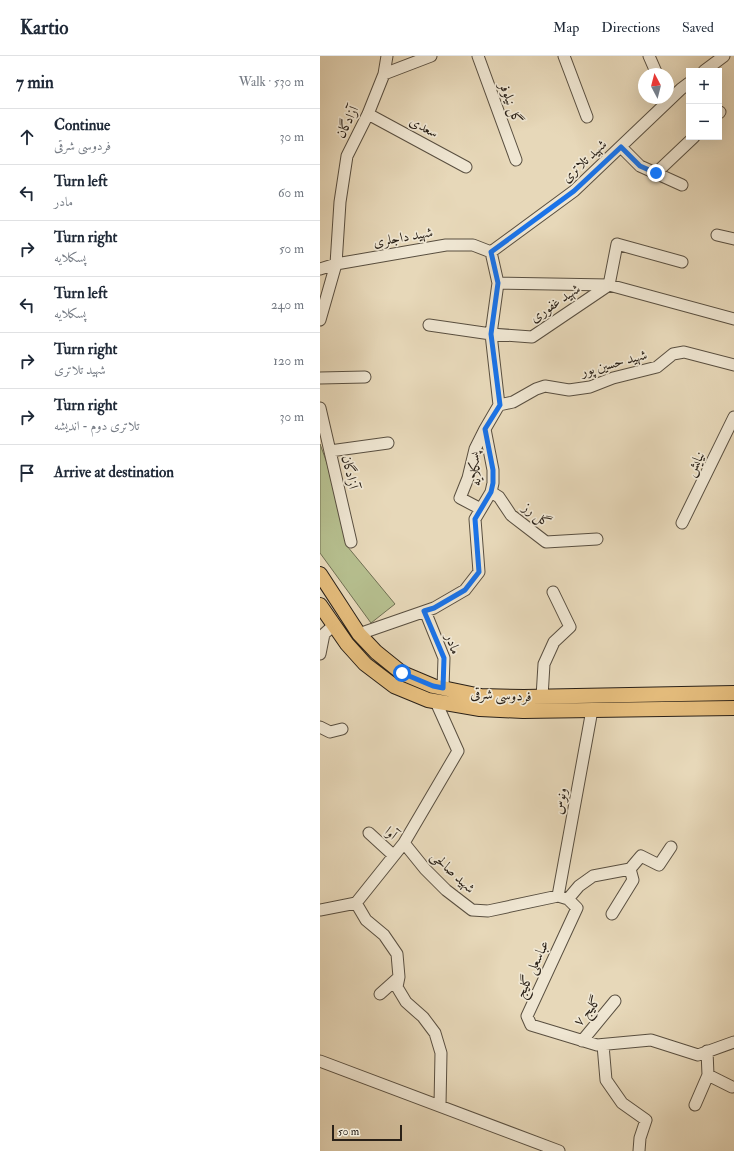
<!DOCTYPE html>
<html lang="en">
<head>
<meta charset="utf-8">
<style>
	:root { --surface:#fff; --page:#f2f2f3; --text:#1f2937; --muted:#747a83; --line:#e0e1e3 }
	body { margin:0; font-family:"IM FELL Double Pica",Amiri,serif; background:var(--page); color:var(--text) }
	.controls { position:absolute; right:12px; top:12px; display:grid; overflow:hidden; border-radius:0px; box-shadow:0 4px 16px #0002 }
	.controls button { width:36px; height:36px; display:grid; place-items:center; padding:0; border:0; border-bottom:1px solid var(--line); background:var(--surface); color:var(--text); font:20px sans-serif }
	.compass { position:absolute; left:318px; top:12px; width:36px; height:36px; border-radius:50%; background:var(--surface); box-shadow:0 4px 16px #0002; rotate:353deg }
	.scale { position:absolute; left:12px; bottom:10px; width:70px; box-sizing:border-box; padding-left:4px; border:2px solid #2a2118; border-top:0; font-size:11px; line-height:14px; white-space:nowrap; color:#2a2118; -webkit-text-stroke:3px #efe6d2; paint-order:stroke }
	.stop { position:absolute; width:12px; height:12px; margin:-9px; border:3px solid #1a73e8; border-radius:50%; background:#fff }
	.stop.end { background:#1a73e8; border-color:#fff; box-shadow:0 1px 4px #0008 }
	.list { margin:0; padding:0; list-style:none }
	h2 { display:flex; justify-content:space-between; align-items:center; height:52px; margin:0; padding:0 16px; font-size:17px }
	h2 small { font-size:13px; font-weight:400; color:var(--muted) }
	.list li { display:grid; grid-template-columns:26px 1fr auto; gap:12px; align-items:center; box-sizing:border-box; height:56px; padding:0 16px; border-top:1px solid var(--line) }
	.list b { display:block; font-size:15px; white-space:nowrap }
	.list p { margin:0; font-size:13px; white-space:nowrap; color:var(--muted) }
	.list em { font-size:13px; font-style:normal; color:var(--muted) }
	.icon { flex:none; width:22px; height:22px; fill:none; stroke:currentColor; stroke-width:2; stroke-linecap:round; stroke-linejoin:round }
	.map { position:relative; flex:none; width:414px; height:1095px; overflow:hidden }
	header { display:flex; align-items:center; gap:24px; box-sizing:border-box; height:56px; padding:0 20px; background:var(--surface); border-bottom:1px solid var(--line) }
	header strong { font-size:19px }
	nav { display:flex; gap:22px; margin-inline-start:auto; font-size:14px }
	main { display:flex }
	aside { flex:1; background:var(--surface) }
	.map>svg:first-child { display:block }
	.green { fill:#b6bf8f; stroke:#707054 }
	.lines { fill:none; stroke-linecap:round; stroke-linejoin:round }
	.minor-casing { stroke:#594f40; stroke-width:13 }
	.major-casing { stroke:#2a2118; stroke-width:16 }
	.minor { stroke:#efe6d2; stroke-width:11 }
	.major { stroke:#e4bc7c; stroke-width:14 }
	.route { stroke:#1a73e8; stroke-width:5 }
	.labels { text-anchor:middle; dominant-baseline:central; stroke-width:3.5; stroke-linejoin:round; paint-order:stroke }
	.street-label { font-size:14px; fill:#2a2118; stroke:#efe6d2 }
</style>
</head>
<body>
<header>
<strong>Kartio</strong>
<nav><a>Map</a><a>Directions</a><a>Saved</a></nav>
</header>
<main>
<aside>
<h2>7 min<small>Walk · 530 m</small></h2>
<ul class="list">
<li><svg class="icon" aria-label="ahead" viewBox="0 0 24 24"><path d="M12 20V5M6 11l6-6 6 6"/></svg><div><b>Continue</b><p>فردوسی شرقی</p></div><em>30 m</em></li>
<li><svg class="icon" aria-label="left" viewBox="0 0 24 24"><path d="M17 20v-9H6M10 6l-5 5 5 5"/></svg><div><b>Turn left</b><p>مادر</p></div><em>60 m</em></li>
<li><svg class="icon" aria-label="right" viewBox="0 0 24 24"><path d="M7 20v-9h11M14 6l5 5-5 5"/></svg><div><b>Turn right</b><p>پسکلایه</p></div><em>50 m</em></li>
<li><svg class="icon" aria-label="left" viewBox="0 0 24 24"><path d="M17 20v-9H6M10 6l-5 5 5 5"/></svg><div><b>Turn left</b><p>پسکلایه</p></div><em>240 m</em></li>
<li><svg class="icon" aria-label="right" viewBox="0 0 24 24"><path d="M7 20v-9h11M14 6l5 5-5 5"/></svg><div><b>Turn right</b><p>شهید تلاتری</p></div><em>120 m</em></li>
<li><svg class="icon" aria-label="right" viewBox="0 0 24 24"><path d="M7 20v-9h11M14 6l5 5-5 5"/></svg><div><b>Turn right</b><p>تلاتری دوم - اندیشه</p></div><em>30 m</em></li>
<li><svg class="icon" aria-label="arrive" viewBox="0 0 24 24"><path d="M6 21V4h12l-3 4 3 4H6"/></svg><div><b>Arrive at destination</b></div></li>
</ul>
</aside>
<div class="map">
<svg width="414" height="1095" viewBox="0 0 414 1095">
	<rect width="100%" height="100%" fill="#e7d8b9"/>
	<filter id="stains"><feTurbulence type="fractalNoise" baseFrequency=".005" numOctaves="4"/><feColorMatrix values="0 0 0 0 .2 0 0 0 0 .09 0 0 0 0 .02 0 0 0 .5 -.17"/></filter>
	<radialGradient id="worn" r=".72"><stop offset=".6" stop-color="#630" stop-opacity="0"/><stop offset="1" stop-color="#630" stop-opacity=".3"/></radialGradient>
	<path class="green" d="M0,388l7,19 20,83 48,58 -24,19 -51,-70z"/>
	<g class="lines">
		<g class="minor-casing">
			<path id="minor" d="M158,0l38,104
				M244,0l23,61
				M329,0l7,16
				M384,15l20,-15
				M64,18l47,-18
				M399,57l1,-1
				M48,58l98,53
				M301,91l19,19 42,19
				M336,117l38,-36
				M397,179l17,4
				M171,196l83,-61 107,-102 8,-6
				M0,213l16,-5 110,-19h27l18,7
				M178,227l111,2 125,34
				M0,264l16,-56 4,-62 7,-46 21,-42 16,-40 3,-18
				M109,269l62,9 41,3 77,-52 8,-41 65,18
				M0,322l45,-1
				M179,349l14,-3 23,-13 9,-3 24,4 21,-3 23,-9 44,-11 16,-13 11,-2 50,13
				M0,352l31,134
				M10,395l58,-8
				M171,436l8,5 12,18 35,27 51,-3
				M161,453l-21,-11 8,-20 7,-29 10,-20
				M362,467l52,-106
				M105,555l19,47 -1,30
				M39,578l75,-26 31,-18 14,-18 -4,-53 16,-27 2,-9v-13l-8,-41 14,-24 -8,-71 7,-51 -7,-31
				M0,598l4,-20 10,-9
				M222,641l2,-33 10,-22 16,-15 -17,-35
				M0,671l10,5 12,-3
				M49,777l24,22
				M84,787l21,26 21,21 26,20 16,1 70,-15 10,3 9,9 -50,108 4,9 66,20 54,-5 47,15 36,-13
				M238,840l34,-186
				M248,843l11,-13 14,-10 37,-7 11,-13 18,9 12,-18
				M36,847l10,17 18,15 13,19 2,23 -2,10 9,15 17,15 12,16 6,20 -1,52
				M0,854l36,-7 48,-60 54,-92 -22,-49
				M292,858l21,-34 -3,-11
				M60,938l19,-17
				M262,985l33,-40
				M283,989l3,35 16,23 24,17 -6,18 -1,13
				M0,1005l239,90
				M388,1019l24,12
				M375,1049l13,-30 -1,-24"/>
		</g>
		<g class="major-casing">
			<path id="major" d="M0,518l39,60 17,18 26,21 31,13 48,10 43,1 210,-4
				M0,549l27,39 18,20 29,22 34,14 52,9 43,2 211,-3"/>
		</g>
		<use href="#minor" class="minor"/>
		<use href="#major" class="major"/>
	</g>
	<g class="lines">
		<path class="route" d="M82,617l31,13 10,2 1,-30 -20,-47 10,-3 31,-18 14,-18 -4,-53 16,-27 2,-9v-13l-8,-41 15,-24 -9,-71 7,-51 -7,-31 83,-61 47,-44 19,19 16,7"/>
	</g>
	<g class="labels">
		<g class="street-label">
			<text transform="translate(191 47) rotate(70)">گل نیلوفر</text>
			<text transform="translate(27 66) rotate(-64)">آزادگان</text>
			<text transform="translate(104 71) rotate(28)">سعدی</text>
			<text transform="translate(264 105) rotate(-43)">شهید تلاتری</text>
			<text transform="translate(83 181) rotate(-10)">شهید داجلری</text>
			<text transform="translate(235 247) rotate(-34)">شهید غفوری</text>
			<text transform="translate(294 307) rotate(-15)">شهید حسین پور</text>
			<text transform="translate(375 408) rotate(-64)">نیایش</text>
			<text transform="translate(155 413) rotate(-94)">پسکلایه</text>
			<text transform="translate(30 416) rotate(77)">آزادگان</text>
			<text transform="translate(217 459) rotate(38)">گل رز</text>
			<text transform="translate(133 588) rotate(72)">مادر</text>
			<text transform="translate(181 639) rotate(3)">فردوسی شرقی</text>
			<text transform="translate(240 745) rotate(-80)">ونوس</text>
			<text transform="translate(71 777) rotate(42)">آوا</text>
			<text transform="translate(133 816) rotate(43)">شهید صالحی</text>
			<text transform="translate(212 913) rotate(-65)">عباسعلی گلیج</text>
			<text transform="translate(267 955) rotate(-50)">گلیج ۷</text>
		</g>
	</g>
	<rect width="100%" height="100%" filter="url(#stains)"/>
	<rect width="100%" height="100%" fill="url(#worn)"/>
</svg>
<div class="controls">
<button>+</button>
<button>−</button>
</div>
<svg class="compass" viewBox="-18 -18 36 36"><path d="M0-13l5 13h-10z" fill="#e53935"/><path d="M0 13l5-13h-10z" fill="#747a83"/></svg>
<div class="scale">50 m</div>
<div class="stop" style="left:82px;top:617px"></div>
<div class="stop end" style="left:336px;top:117px"></div>
</div>
</main>
</body>
</html>
